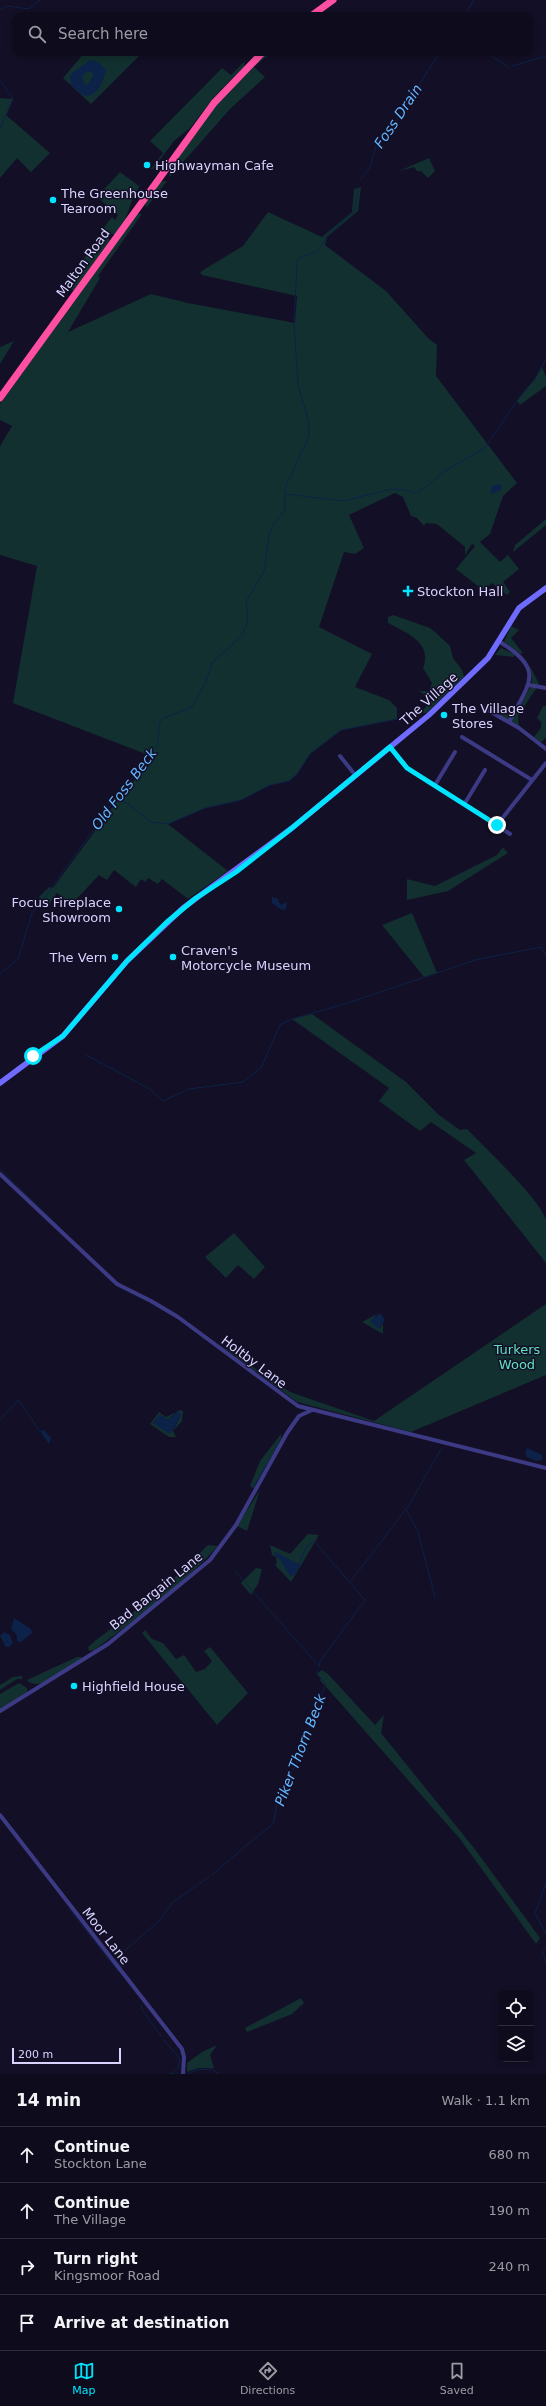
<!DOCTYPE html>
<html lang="en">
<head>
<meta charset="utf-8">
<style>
	:root { --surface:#0e0b1c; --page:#171425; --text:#f1f3f6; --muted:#9b9ba3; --line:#2e2b3b; --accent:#00e5ff }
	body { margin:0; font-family:"DejaVu Sans",sans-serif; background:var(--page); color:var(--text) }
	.controls { position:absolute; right:12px; bottom:12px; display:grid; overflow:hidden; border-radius:8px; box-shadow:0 2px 6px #0003 }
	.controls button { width:36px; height:36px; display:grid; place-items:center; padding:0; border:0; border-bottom:1px solid var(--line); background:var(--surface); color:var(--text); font:20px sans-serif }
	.scale { position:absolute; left:12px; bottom:10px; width:109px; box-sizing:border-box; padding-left:4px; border:2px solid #d9d4ff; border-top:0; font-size:11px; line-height:14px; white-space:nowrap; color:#d9d4ff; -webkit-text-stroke:3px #130f26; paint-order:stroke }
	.stop { position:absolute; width:12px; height:12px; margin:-9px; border:3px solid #00e5ff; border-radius:50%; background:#fff }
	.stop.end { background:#00e5ff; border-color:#fff; box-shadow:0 1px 4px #0008 }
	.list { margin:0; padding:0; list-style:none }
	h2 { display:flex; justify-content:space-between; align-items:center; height:52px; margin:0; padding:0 16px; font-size:17px }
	h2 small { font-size:13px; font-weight:400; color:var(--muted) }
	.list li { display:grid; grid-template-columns:26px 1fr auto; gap:12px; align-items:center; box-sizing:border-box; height:56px; padding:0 16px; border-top:1px solid var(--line) }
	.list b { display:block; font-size:15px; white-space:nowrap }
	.list p { margin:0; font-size:13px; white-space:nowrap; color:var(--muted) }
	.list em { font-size:13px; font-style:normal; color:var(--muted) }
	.icon { flex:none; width:22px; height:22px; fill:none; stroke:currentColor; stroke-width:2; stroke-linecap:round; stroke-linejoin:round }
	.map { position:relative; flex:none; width:546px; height:2074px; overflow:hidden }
	.search { position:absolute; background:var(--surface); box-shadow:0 2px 6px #0003; left:12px; right:12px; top:12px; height:44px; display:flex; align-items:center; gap:10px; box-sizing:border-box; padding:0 14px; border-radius:12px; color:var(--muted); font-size:15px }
	.sheet { height:276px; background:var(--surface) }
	nav { display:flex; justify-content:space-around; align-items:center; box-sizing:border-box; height:56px; border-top:1px solid var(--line); background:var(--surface); font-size:11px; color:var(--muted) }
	nav a { display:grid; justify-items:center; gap:2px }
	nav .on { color:var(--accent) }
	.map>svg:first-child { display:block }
	.green { fill:#12302f; fill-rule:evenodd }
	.water { fill:#0c2248; fill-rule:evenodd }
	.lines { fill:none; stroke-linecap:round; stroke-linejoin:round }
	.stream { stroke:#0c2248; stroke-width:1 }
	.street { stroke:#3d3a85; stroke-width:4 }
	.secondary { stroke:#6f6bff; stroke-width:5.5 }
	.highway { stroke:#ff4fa3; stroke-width:7 }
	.route { stroke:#00e5ff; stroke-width:5 }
	.poi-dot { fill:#00e5ff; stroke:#130f26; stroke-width:1.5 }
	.labels { text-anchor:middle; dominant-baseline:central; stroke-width:3; stroke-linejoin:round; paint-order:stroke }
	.poi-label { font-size:13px; fill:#d9d4ff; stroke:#130f26; text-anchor:start }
	.street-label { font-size:13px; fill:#d9d4ff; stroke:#130f26 }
	.park-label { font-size:13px; fill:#5fe0c0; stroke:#130f26 }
	.water-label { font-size:14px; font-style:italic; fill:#62b6ff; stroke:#130f26 }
</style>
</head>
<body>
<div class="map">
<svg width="546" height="2074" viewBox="0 0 546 2074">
	<rect width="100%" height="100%" fill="#130f26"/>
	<path class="green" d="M85,52h58l-52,52 -28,-26z
		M268,52h4l-18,15 11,10 -35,32 -60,68 -2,-7 47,-65z
		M245,61l-1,5 -30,31 -23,30 -17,14 -21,28h-2l12,-16 -13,-12 72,-73 9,7z
		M0,98l13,1 -7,16 44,38 -19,19 -14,-14 -17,20z
		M429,158l6,13 -7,7 -7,-7h-4l-3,-4 -15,4z
		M120,172l19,14 5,-7 -11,18 -7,21 -11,17 -13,-5 10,-13 3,3 3,-5 -21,-18z
		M163,181h4l-21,27 -1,-6 15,-20z
		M361,187l-3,24 -31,26 -2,8 61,46 43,48 8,6 -1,31 81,107 -14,13 -13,38 -10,8 20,20 8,-7 11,14 -16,13 7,10 -3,3 -15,-12 -9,7 -27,-21 19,-23 -3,-2 -7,11v-8l-28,-23 -11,-1 -2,3 -7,-8 -6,-2 -8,-19 -8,-4 -46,22 15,33 -9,6 -11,-2 -25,75 53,27 -17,33 34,13 8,8v11l-56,11 -31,24 -13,20 -8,7 -19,4 -29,15 -36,8 -37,16 60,47 -40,28 -26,-20 -4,5 -10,-6 -3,4 -4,-3 -5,8 -22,-17 -7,10 -8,-5 -28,30 -14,-12 -8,11 -7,1 -3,-8 10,-10 4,1 75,-102 10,-9 13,-21 -138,-53 24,-137 -37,-11v-109l12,-20 -12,-6v-16l137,-190h5l-44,62 2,2 -32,54 83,-38 37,9 107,20 2,-27 -95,-21 -2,-3 43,-26 25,-34 54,25 30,-25 2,-23z
		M103,235l7,5 -36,51 -10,-8z
		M14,341l-14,23v-17z
		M542,367l4,10v9l-26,19 -3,-4 18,-22z
		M546,519v6l-33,27 2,-7z
		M393,615l37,13 5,4 15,14 3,12 9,12 2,7 -38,36h-3l1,-4 8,-9 -13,-9h10l3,-8 -9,-15c10,-26 -17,-35 -35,-45v-6z
		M511,626l8,4 -8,8 12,15 -2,1 -17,-12z
		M501,648l13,6v3l-19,-2z
		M530,666l9,18 -21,32 1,10 -21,-11 18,-2 16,-29z
		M543,706h3v31l-5,6 -7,-6 7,-9v-6l-4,-4z
		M503,847l5,6 -60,38 -41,9v-21l28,7 62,-31z
		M412,913l25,60 -13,4 -42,-52z
		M312,1014l94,68 33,33 21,15 7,-1c18,19 72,69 79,91 0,10 0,32 0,43l-82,-103 12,-7 -45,-31 -11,9 -41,-30 10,-13 -97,-69z
		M234,1233l31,34 -11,12 -16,-14 -12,13 -21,-21z
		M546,1304v71l-135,57 -114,-30 -81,-60 74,50 84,29z
		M377,1314l-5,6 8,8 3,-5v11l-21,-12z
		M180,1410l3,1 -1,10 -9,10 3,6h-7l-19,-13 9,-12 7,5zM176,1412l5,3 -8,16 -20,-8 7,-8 8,5z
		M281,1434v5l-27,49 -4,-2 10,-25z
		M260,1490l-13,41 -10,-5z
		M308,1534l11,1 -28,47 -16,-17 2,-2 -1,-6 -4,-2 -2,-10 20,9z
		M208,1545l10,1c-37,40 -81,72 -124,104l-5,1 -1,-4 8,-7 64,-48z
		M256,1568l6,1 -4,15 -7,11 -10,-12z
		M145,1630l7,9 11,4 13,16 8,-4 12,17 9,-3 7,-8 -8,-10 6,-4 38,46 -31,32 -75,-92z
		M77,1657h4v3c-12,8 -43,34 -54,20z
		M322,1670l6,4 47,51 9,-10 -3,18 93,115 66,90 -4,6 -76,-105 -140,-159 1,-2 -4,-4z
		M22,1676v3h-5l-17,11v-5l13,-8z
		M19,1683l8,5v4l-27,18v-16z
		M301,1998l3,5 -12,11 -45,18 -2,-4z
		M217,2045l-7,10 4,13h-16l-11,4v-9l15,-11z"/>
	<path class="water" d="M90,60l8,2 8,8c-3,12 -8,26 -22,26l-13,-11 -1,-10zM89,71l5,3 -5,9 -3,2 -3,-3v-7z
		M497,484l5,2 -1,4 -10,4v-7z
		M272,897l6,2 2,6 7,-3 -1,7 -4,1 -10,-7z
		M380,1313l5,7 -7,9 -8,-8z
		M178,1411l3,4 -10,18h-3l-15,-10 7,-8 8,5z
		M44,1430l7,8 -2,6 -9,-13z
		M527,1448l15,7v5l-6,1 -9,-4 -2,-4z
		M275,1552l26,13 -7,10 -3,1c-8,-7 -7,-16 -17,-21z
		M14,1618l17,11 1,4 -11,9 -4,-1v-6l-6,-6z
		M4,1632l6,3 3,8 -4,4h-3l-6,-11z"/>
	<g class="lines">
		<path class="stream" d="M0,10l7,-4 22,3 11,-9
			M464,16l10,-16
			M485,52l23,15
			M512,66l34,-10
			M0,81l13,18 -13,30
			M360,180l10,-13 7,-24 13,-12 50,-79
			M425,488l18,-16 42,-24 36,-53 14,-16 11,-20
			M418,492l5,-3
			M286,494l57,7 48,-12 15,1 8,3
			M117,799l10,4 24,19 17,2 37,-16 36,-8 29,-15 19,-4 8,-7 13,-20 31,-24 56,-11
			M40,904l87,-121 12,-10 6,-14 12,-13 3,-24 4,-4 28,-11 14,-25 6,-19 28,-26 6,-10 2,-11 -2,-14 18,-31 5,-35 3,-10 13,-16v-22l24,-52v-14l-11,-37 -4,-62 3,-59 2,-6 16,-6 7,-7 4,-9 29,-25 3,-22
			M0,974l18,-15 14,-46 7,-8
			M86,1055l64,34 13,12 26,-12 54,-7 18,-14 19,-43 12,-6 56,-16 127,-43 66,-13 5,8
			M0,1169l59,58
			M0,1420l18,-20 22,31
			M254,1486l28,-47
			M406,1509l12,23 17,65
			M299,1564l7,-17 8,-6 51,59 -45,61 -1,7
			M235,1571l83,94
			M351,1581l58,-76 32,-56
			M212,1875l43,-37 18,-14 5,-25 21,-41 13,-42 14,-32 -9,-10 1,-3
			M546,1883l-11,30 11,21
			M69,1909l49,62
			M546,1948l-4,3 4,11
			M122,1968l-7,-9 44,-38 14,-19 36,-25
			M142,2005l-1,3 20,28
			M164,2040l16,19 -2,9 -7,6
			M169,2074h10
			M188,2074l7,-4 17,-1 6,5"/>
		<path class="street" d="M500,642c45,28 30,40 9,80
			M529,685l17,3
			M484,708l35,20 27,21
			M462,737l70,43
			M390,747l17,21 103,66
			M340,756l16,20
			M435,785l20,-33
			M465,803l20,-33
			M497,825l49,-62
			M0,1174l117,110 34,17 27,16 120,89 248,62
			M0,1711l108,-67 102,-84 26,-35 51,-92 12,-17 13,-6
			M0,1815l182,234 2,8 -1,17"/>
		<path class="secondary" d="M0,1083l63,-47 64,-75 56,-53 109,-80 137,-113 59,-57 31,-50 27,-20"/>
		<path class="highway" d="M311,16l22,-16
			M0,398l214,-295 49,-51"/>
	</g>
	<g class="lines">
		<path class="route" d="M33,1056l30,-20 64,-75 40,-39 29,-24 40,-26 56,-44 98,-81 17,21 90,57"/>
	</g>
	<g class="poi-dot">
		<circle cx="147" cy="165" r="4"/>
		<circle cx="53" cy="200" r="4"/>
		<path d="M406 585h4v4h4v4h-4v4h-4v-4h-4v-4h4z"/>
		<circle cx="444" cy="715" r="4"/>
		<circle cx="119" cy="909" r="4"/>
		<circle cx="115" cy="957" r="4"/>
		<circle cx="173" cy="957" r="4"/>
		<circle cx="74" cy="1686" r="4"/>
	</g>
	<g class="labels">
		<g class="poi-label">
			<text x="155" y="165">Highwayman Cafe</text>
			<text x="61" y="193">The Greenhouse<tspan x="61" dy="15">Tearoom</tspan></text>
			<text x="417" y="591">Stockton Hall</text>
			<text x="452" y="708">The Village<tspan x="452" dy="15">Stores</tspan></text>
			<text x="111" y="902" text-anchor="end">Focus Fireplace<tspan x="111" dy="15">Showroom</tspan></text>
			<text x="181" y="950">Craven's<tspan x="181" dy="15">Motorcycle Museum</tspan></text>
			<text x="107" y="957" text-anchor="end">The Vern</text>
			<text x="82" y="1686">Highfield House</text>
		</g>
		<g class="street-label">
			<text transform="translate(83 263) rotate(-54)">Malton Road</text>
			<text transform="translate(429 699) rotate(-42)">The Village</text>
			<text transform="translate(254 1362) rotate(37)">Holtby Lane</text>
			<text transform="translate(156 1591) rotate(-39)">Bad Bargain Lane</text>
			<text transform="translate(106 1936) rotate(52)">Moor Lane</text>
		</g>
		<g class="park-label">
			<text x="517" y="1349">Turkers<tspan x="517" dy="15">Wood</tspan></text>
		</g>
		<g class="water-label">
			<text transform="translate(398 116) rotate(-56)">Foss Drain</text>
			<text transform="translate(124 789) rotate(-53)">Old Foss Beck</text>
			<text transform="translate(300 1750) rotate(-69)">Piker Thorn Beck</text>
		</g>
	</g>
</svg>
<div class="controls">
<button><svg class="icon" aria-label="locate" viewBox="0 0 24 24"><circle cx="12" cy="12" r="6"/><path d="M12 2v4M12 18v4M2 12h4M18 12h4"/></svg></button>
<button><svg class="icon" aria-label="layers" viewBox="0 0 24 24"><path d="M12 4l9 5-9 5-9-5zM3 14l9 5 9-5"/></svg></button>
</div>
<div class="scale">200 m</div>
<div class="stop" style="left:33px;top:1056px"></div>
<div class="stop end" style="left:497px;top:825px"></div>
<div class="search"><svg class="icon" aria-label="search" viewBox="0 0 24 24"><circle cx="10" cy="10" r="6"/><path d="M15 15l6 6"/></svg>Search here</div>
</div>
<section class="sheet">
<h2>14 min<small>Walk · 1.1 km</small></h2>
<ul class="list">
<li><svg class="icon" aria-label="ahead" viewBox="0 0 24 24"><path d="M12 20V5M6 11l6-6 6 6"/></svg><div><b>Continue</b><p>Stockton Lane</p></div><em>680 m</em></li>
<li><svg class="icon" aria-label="ahead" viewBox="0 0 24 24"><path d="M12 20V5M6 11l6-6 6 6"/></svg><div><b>Continue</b><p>The Village</p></div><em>190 m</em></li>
<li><svg class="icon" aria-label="right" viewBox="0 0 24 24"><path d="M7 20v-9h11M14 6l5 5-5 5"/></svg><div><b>Turn right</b><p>Kingsmoor Road</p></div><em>240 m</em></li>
<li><svg class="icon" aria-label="arrive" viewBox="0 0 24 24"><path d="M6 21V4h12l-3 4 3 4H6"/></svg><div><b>Arrive at destination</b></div></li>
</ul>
</section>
<nav>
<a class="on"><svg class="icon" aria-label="map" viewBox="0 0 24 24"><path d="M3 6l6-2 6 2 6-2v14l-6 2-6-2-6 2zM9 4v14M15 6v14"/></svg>Map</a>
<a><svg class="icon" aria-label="directions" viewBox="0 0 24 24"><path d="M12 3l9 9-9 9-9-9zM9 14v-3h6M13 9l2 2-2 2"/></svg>Directions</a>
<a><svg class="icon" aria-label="saved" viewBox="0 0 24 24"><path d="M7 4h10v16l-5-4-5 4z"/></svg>Saved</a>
</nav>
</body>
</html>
